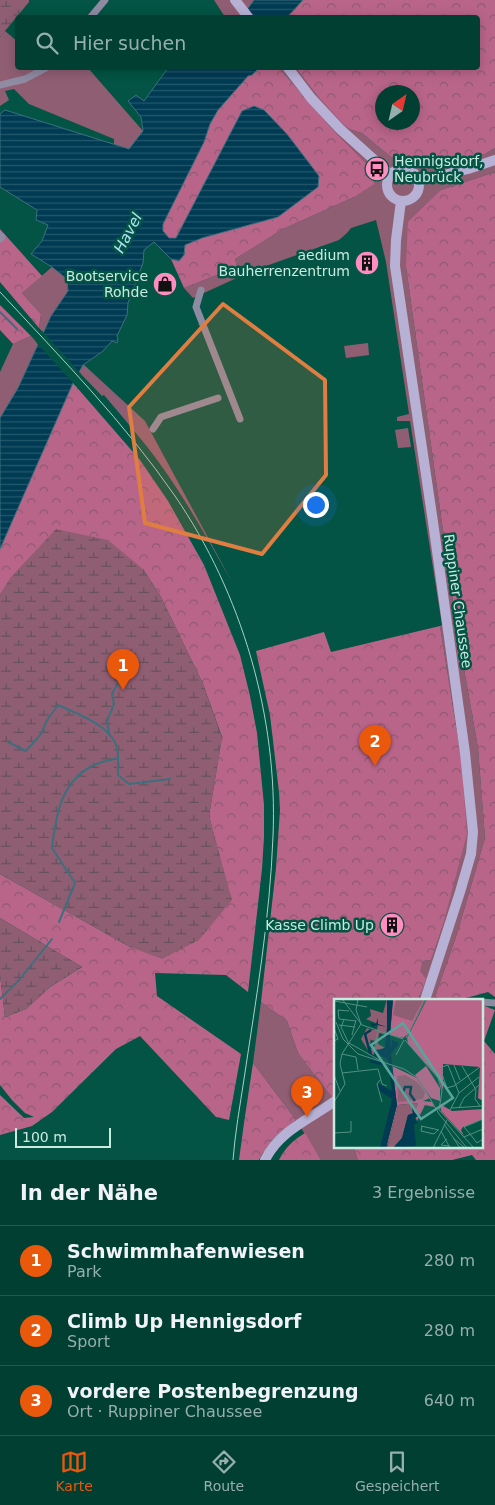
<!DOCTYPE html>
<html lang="de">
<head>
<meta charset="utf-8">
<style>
	:root { --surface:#023f33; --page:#104a3f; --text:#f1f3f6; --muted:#96afac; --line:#23584e; --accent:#ea580c }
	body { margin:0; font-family:"DejaVu Sans",sans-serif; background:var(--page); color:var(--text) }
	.compass { position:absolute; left:375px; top:85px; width:45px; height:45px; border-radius:50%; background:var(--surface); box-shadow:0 2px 12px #0003; rotate:34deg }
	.scale { position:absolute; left:15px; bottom:12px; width:96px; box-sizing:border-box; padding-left:5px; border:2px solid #c9eadf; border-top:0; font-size:14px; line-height:18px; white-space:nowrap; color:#c9eadf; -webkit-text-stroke:4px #035444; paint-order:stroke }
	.you { position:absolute; left:315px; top:504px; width:18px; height:18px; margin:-12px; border:4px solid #fff; border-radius:50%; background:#1a73e8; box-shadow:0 0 0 8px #1a73e833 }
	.badge { display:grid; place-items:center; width:32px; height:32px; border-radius:50%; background:var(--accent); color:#fff; font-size:16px; font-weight:700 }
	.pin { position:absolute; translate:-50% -41px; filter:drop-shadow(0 1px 2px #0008) }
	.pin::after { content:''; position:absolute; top:26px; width:18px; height:15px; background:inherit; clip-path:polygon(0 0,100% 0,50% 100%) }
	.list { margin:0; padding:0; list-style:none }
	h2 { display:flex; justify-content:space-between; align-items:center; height:65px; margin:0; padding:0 20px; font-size:21px }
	h2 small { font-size:16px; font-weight:400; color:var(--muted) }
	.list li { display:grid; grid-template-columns:32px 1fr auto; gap:15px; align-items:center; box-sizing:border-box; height:70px; padding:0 20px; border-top:1px solid var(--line) }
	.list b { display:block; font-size:19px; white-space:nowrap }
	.list p { margin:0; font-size:16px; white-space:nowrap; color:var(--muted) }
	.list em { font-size:16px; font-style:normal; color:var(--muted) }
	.icon { flex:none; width:28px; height:28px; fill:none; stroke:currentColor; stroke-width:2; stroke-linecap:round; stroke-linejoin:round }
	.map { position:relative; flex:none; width:495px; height:1160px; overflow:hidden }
	.search { position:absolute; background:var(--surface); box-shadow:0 2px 12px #0003; left:15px; right:15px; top:15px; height:55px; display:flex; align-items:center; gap:12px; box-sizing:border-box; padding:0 18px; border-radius:5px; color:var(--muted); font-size:19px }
	.sheet { height:275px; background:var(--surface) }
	nav { display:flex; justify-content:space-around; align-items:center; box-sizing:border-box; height:70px; border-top:1px solid var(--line); background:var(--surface); font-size:14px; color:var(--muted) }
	nav a { display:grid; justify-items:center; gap:2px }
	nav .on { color:var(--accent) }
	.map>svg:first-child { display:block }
	.green { fill:#905e73 }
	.forest { fill:url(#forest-crowns); fill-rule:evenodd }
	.wetland { fill:url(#wetland-marsh) }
	.water { fill:url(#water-rules); stroke:#3c707e }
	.pier { fill:#035444 }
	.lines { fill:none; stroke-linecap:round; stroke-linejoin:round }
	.stream { stroke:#3c707e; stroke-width:2 }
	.minor { stroke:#8f8ba2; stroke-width:7 }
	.secondary { stroke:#b7b1d5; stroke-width:10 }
	.tram { stroke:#a8d1c5; stroke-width:1 }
	.marked { fill:#e07d41; fill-opacity:0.2; stroke:#e07d41; stroke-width:4; stroke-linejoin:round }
	.labels { text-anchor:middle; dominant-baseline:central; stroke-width:5; stroke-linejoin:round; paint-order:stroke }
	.poi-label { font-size:14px; fill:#c9eadf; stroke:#035444; text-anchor:end }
	.street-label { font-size:14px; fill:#c9eadf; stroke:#035444 }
	.water-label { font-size:15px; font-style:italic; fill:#b3e0f9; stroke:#035444 }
	.inset-river { fill:none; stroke:#003b54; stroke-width:2.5 }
	.inset-road { fill:none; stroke:#529082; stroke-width:1 }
	.view { fill:#59a49b; fill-opacity:0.15; stroke:#59a49b; stroke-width:2.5 }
	.inset-edge { fill:none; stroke:#c9eadf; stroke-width:2.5 }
</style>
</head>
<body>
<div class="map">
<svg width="495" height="1160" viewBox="0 0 495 1160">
	<defs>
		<pattern id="forest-crowns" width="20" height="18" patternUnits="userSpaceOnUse" patternTransform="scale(1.25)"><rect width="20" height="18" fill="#b9658a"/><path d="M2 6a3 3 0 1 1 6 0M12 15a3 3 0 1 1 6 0" fill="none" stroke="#8d5a71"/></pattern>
		<pattern id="wetland-marsh" width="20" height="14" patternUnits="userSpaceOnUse" patternTransform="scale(1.25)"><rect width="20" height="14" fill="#905e73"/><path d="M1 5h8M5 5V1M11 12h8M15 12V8" fill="none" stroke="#66525b"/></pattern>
		<pattern id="water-rules" width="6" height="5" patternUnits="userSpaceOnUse" patternTransform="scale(1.25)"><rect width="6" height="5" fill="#003b54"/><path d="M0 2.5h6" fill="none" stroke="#24586c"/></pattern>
	</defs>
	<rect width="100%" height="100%" fill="#035444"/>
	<path class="green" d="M214,0h40l-13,18 -16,-1z
		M5,31l12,10 1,27h70l55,63 -14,18 -15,-5v-5l-85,-35 -15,-15 -9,2 4,9 -9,6v-69z
		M279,68h17l20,26 36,36 10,3 29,24h17l20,7 28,-2 29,-8 10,-6v24l-54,18 -35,77 50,356 22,125 7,90 -28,96 -22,63 6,3h-23l2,-4 -1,-25 4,-10 8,-1 11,-32 19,-171 -21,-131 2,-1 -32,-204h-13v-4l12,-3 -23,-152 -10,-42 -25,8 -4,5 -8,7 -87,31 -59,27 -9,-10 53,-21 -2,-8 48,-30 71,-32 15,-31 -33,-33z
		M52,267l15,12 1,12 -17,25 -7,17 -5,-5 2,-14 -19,-21z
		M31,336l7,8 -20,44 -18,30v-46l13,-28z
		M368,343l1,12 -23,3 -2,-12z
		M83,364l62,57 87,161c-23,-40 -45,-81 -72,-118 -17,-24 -37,-46 -56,-69l-2,1 -23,-24z
		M408,428l3,19 -13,1 -3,-18z
		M261,1002l26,19 11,32 35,44 2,-2v51h18l5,14h-37l-25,-40 -43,-57z"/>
	<path class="forest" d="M303,0h192v148l-10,6 -29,8 -28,2 -20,-7h-17l-29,-24 -10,-3 -8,-5 -28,-31 -20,-26h182v-50h-191zM382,92h30v30h-30z
		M259,68h20l57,65 33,33 5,18 -20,13 -71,32 -48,30 2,8 -53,21 -13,-29 8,1 5,-5 1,-10 17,-7 40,-127 -66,127h-7l-6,-7v-7l41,-82 6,-18 8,-14 30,-34 4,-1z
		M495,172v825l-7,-5c-16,4 -36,12 -53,5l22,-63 28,-96 -7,-90 -22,-125 -50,-356 2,-45 4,-4 29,-28z
		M0,229l42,47 -20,17 19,21 -2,14 -39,-46z
		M0,305l31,31 -18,8 -13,-14z
		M73,383l67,77 28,41 36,64 36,90 10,41 7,37 7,72v32l-2,32 -14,123 -22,-17 -71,-2 2,23 84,58 -12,66 -13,-3 -76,-81 -24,13 -64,63 -20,14 -32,9v-40l24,23 10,-1 -9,-4 -13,-13 -12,-15v-110l5,42 21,-8 24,-22 32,-20 -82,-49v-44l130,73 101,-47 -22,-84 13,-79 -19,-53 -42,-87 -18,-28 -132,9 -11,17v-46z
		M440,626l21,131 6,77 -25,94 -11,32 -8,1 -3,10 6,8 -8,21h-83v95l-2,3 -35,-45 -11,-32 -26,-19 15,-134 4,-58 -1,-18 -9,-77 -14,-64 68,-19 7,20z
		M485,1006l10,4 -11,31 11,13v106h-19l-4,-5 -20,5h-94l-5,-14h128v-139z
		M253,1063l43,57c-19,15 -25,19 -37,40h-20l5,-37z
		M305,1133l16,27h-42c6,-12 14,-20 26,-27z"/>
	<path class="wetland" d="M0,0h29v2l-29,35z
		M56,529l52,11 35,29 18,28 42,87 19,54 -13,78 23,84 -33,40 -37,19 -32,-12 -130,-73v-279l10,-17z
		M0,918l82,49 -32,20 -24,22 -21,8 -5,-42z"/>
	<path class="water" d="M254,0h49l-16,17 -46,1z
		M168,68h91l-7,7 -4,1 -30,34 -8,14 -6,18 -41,82v7l6,7h7l66,-127 12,-5 10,4 23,24 32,42 -1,11 -40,30 -76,21 -17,7 -1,10 -5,6 -8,-2 -17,-17 -10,8 -1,13 -15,40 -1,12 -10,21 1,4 -1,3 -5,-2 -9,10 -20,14 -10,18 -73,166v-131l18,-30 33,-72 17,-25 -1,-12 -15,-12 -21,-13 11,-13 6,-16 -12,-5 1,-10 -37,-23v-73l5,-4 124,39 14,-18 -2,-14 -13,-16 8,-6 8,6z"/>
	<path class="pier" d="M42,331l39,43 -6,11 -39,-43z"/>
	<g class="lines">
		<path class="stream" d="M0,312l17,17
			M109,733l-2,-12 7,-17 -2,-10 8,-15
			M8,742l18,9 15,-17 6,-14 11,-15c22,10 62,23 60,53 -8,2 -18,4 -26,8 -32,17 -36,50 -40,82l23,35 -16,39
			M118,758v17l11,9 41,-5
			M0,999l20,-20 32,-40"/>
		<path class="minor" d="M90,18l15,-18
			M0,85l25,-6 21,-11
			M0,235l2,2 -2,2
			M201,290l-5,17 44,112
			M153,429l8,-12 57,-19
			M481,1002l14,1"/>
		<path class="secondary" d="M235,0l14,18
			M288,68l23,30 29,31 51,46
			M387 185a16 16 0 1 1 32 0a16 16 0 1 1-32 0Z
			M419,181l49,-12 27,-9
			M401,201l-5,39 -1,26 38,256 32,231 8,79 -2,22 -11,38 -35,108
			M265,1160c14,-29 45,-41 70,-59"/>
		<path class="tram" d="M0,292c61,66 124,130 175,204 67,98 103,221 98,340 -3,82 -17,163 -29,243 -4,27 -9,54 -11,81"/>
	</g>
	<path class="marked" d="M223,304l102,76 1,95 -64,79 -117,-31 -16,-116z"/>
	<defs>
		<g id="bus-disc" transform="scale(1.25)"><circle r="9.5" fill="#fd8ebf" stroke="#035444"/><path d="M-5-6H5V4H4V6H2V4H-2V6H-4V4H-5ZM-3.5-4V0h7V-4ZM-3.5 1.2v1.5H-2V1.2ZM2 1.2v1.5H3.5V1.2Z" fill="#111"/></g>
		<g id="building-disc" transform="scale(1.25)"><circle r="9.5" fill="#fd8ebf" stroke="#035444"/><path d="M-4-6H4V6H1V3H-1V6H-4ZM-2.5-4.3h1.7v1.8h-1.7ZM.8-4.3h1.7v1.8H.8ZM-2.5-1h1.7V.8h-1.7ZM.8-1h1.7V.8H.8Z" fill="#111"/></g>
		<g id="shop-disc" transform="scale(1.25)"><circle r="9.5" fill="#fd8ebf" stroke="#035444"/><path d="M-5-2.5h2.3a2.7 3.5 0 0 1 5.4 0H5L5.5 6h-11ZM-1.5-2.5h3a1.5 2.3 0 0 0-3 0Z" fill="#111"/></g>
	</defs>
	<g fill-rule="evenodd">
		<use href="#bus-disc" x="377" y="169"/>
		<use href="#building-disc" x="367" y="263"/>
		<use href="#shop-disc" x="165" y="284"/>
		<use href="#building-disc" x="392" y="925"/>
	</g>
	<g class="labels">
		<g class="poi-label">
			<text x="394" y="161" text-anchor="start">Hennigsdorf,<tspan x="394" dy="16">Neubrück</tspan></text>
			<text x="350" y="255">aedium<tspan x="350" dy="16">Bauherrenzentrum</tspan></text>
			<text x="148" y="276">Bootservice<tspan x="148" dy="16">Rohde</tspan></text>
			<text x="374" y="925">Kasse Climb Up</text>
		</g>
		<g class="street-label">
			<text transform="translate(458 601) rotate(82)">Ruppiner Chaussee</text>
		</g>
		<g class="water-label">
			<text transform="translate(128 233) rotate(-62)">Havel</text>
		</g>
	</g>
	<g transform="translate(334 999)">
		<rect width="149" height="149" fill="#035444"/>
		<path d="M53,0v36l-8,-2 -1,11 7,4 -10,2 -2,6 -2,-7 5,-3v-5l-5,-1 -1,-6 2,-4h5l1,-6 -12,-5 5,-3 -1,-7 13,4z" fill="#905e73"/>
		<path d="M59,0h32l-16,34 -6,5 -13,-3zM93,0h56v102l-5,-3 2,-31 -37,-3v26l-5,-13 -30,-33 -1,-6zM58,67l25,12 13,20 -7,3 9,1 2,5 -9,-2 -8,16 -5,-15 4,2 2,-5 -20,2 -9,35 -3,8 11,-43zM92,67l14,22v13l-9,-3 -16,-23zM106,105l12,7 31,-2v10l-20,8 -2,3 3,6 -23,-25z" fill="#b9658a"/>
		<path d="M62,0h28l-12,22 -19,-6zM33,29l5,2 -3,22 -8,-13zM71,76l12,7 8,10 -2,7 -25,3 -1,-26zM84,104l-3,7 -3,-3 1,7 -5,1 -6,23 -9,10h-6l11,-43z" fill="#905e73"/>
		<path d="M53,0h6l-3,36 1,17 1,-12 7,3 -8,11 6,51 -11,43h-6l12,-49 -14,-9 -1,-7 15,8 -4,-31 -6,-4 -11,1 -2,-5 5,4 2,-5 9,-3 2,-21 -10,-2 -5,2 -2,-4 6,1 2,-6v6l9,3zM78,107l3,7 7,2 -8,3 4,5 -4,1 2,22 -23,2 9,-10 6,-23 5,-2z" fill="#003b54"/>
		<path class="inset-river" d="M36,54l-5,-19 6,-4M36,62l16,4M69,93l2,-5h6l-1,7 5,7"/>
		<path class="inset-road" d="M8,0l20,26 41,14M24,0l-2,11 5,14M0,2l33,6M15,12l-11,-1 1,9 17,2M10,21l-3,7 8,17M2,23l7,17 15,15 46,15 14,9 21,36 28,34M5,26l16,2M0,29l4,11 -4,2M18,36l4,-15M72,39l20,-39M71,41l33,38 4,13 -3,19 35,38M15,44l32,18M40,52l4,-20M8,55l14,3 2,13M62,56l8,-15M120,66l6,15M128,67l14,24 -1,9 5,7M8,74l36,-4 4,15 5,2M0,76l6,16M46,81l-3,4 5,18M112,89l8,-2 26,-19M113,89l-5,-14v-7l6,-2 11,28M0,103l11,-18 -5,-20 2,-10 19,-30M117,109l32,-2M125,109l5,-10 15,-13M116,111l9,-17 20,-16M110,125l16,24M87,127l18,4M88,127l-1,5 13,3 4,-4M107,132l9,17M0,134l17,-1v-11M136,135l-6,-7 19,-8M136,135l7,9 6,-4M130,138l19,-8M119,139l12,10M113,140l-6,6 9,1M99,149l14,-28"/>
		<path class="view" d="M69,24l50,75 -32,21 -50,-74z"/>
		<rect width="149" height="149" class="inset-edge"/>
	</g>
</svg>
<svg class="compass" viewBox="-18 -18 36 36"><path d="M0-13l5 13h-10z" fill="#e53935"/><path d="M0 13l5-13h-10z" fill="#96afac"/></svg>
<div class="scale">100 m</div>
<div class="you"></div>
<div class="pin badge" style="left:123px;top:690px">1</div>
<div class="pin badge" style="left:375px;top:766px">2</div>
<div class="pin badge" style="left:307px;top:1117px">3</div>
<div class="search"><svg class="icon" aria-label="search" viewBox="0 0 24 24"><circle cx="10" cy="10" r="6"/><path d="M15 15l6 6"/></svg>Hier suchen</div>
</div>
<section class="sheet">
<h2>In der Nähe<small>3 Ergebnisse</small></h2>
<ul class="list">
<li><span class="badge">1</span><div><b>Schwimmhafenwiesen</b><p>Park</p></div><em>280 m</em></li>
<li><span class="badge">2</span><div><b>Climb Up Hennigsdorf</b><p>Sport</p></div><em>280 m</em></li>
<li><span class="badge">3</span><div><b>vordere Postenbegrenzung</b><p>Ort · Ruppiner Chaussee</p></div><em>640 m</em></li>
</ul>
</section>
<nav>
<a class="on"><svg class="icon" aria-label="map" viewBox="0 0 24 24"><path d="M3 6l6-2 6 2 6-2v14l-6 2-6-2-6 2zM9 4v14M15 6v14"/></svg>Karte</a>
<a><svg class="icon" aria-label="directions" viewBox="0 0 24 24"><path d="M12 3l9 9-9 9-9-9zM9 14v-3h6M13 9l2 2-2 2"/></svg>Route</a>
<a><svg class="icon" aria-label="saved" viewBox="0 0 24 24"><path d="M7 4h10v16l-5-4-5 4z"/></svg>Gespeichert</a>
</nav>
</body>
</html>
